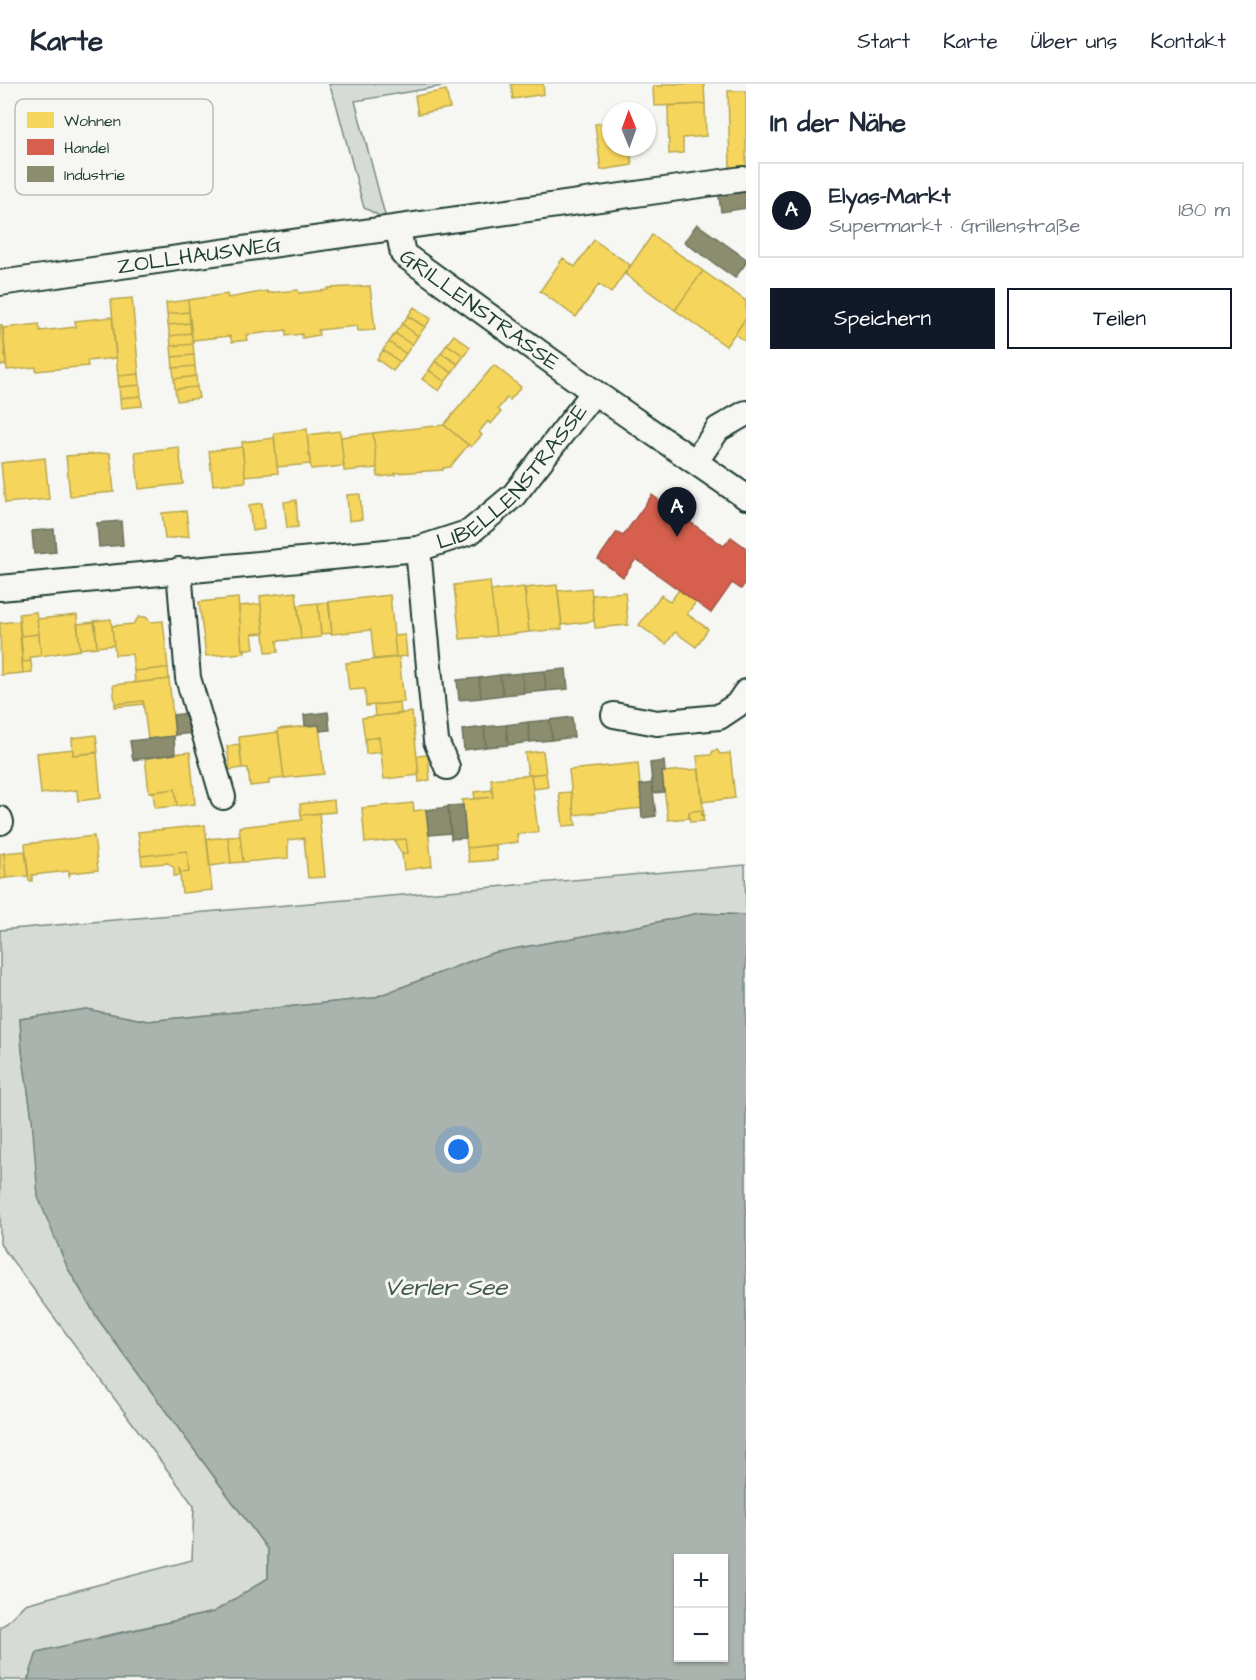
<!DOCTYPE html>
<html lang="de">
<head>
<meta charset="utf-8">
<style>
	:root { --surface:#fff; --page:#f6f6f7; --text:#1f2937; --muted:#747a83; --line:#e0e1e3; --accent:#111827 }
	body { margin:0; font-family:"Architects Daughter",sans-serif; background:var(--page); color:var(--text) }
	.controls { position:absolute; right:18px; bottom:18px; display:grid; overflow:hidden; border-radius:0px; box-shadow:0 2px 4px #0004 }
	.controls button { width:54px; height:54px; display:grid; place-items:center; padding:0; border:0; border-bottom:2px solid var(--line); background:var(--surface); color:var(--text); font:30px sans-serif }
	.compass { position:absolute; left:602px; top:18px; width:54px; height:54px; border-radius:50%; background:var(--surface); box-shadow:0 2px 4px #0004; rotate:359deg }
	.you { position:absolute; left:459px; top:1066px; width:21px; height:21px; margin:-15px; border:4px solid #fff; border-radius:50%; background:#1a73e8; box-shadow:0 0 0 9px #1a73e833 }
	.badge { display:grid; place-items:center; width:39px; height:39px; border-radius:50%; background:var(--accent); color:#fff; font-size:20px; font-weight:700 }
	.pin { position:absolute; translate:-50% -50px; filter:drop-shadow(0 2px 3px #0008) }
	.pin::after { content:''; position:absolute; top:32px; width:21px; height:18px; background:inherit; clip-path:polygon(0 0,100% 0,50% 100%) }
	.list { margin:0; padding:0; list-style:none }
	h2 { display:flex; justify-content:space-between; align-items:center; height:78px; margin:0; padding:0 24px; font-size:26px }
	h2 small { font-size:20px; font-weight:400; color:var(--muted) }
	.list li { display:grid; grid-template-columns:39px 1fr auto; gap:18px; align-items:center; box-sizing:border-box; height:96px; margin:0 12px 12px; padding:0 12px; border:2px solid var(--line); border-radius:0px }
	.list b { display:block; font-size:22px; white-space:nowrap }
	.list p { margin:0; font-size:20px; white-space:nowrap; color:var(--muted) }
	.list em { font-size:20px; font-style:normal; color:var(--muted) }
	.actions { display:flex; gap:12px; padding:18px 24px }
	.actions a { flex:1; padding:14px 0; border:2px solid var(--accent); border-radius:0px; text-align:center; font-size:21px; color:var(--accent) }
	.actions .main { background:var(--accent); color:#fff }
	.map { position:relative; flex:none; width:746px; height:1596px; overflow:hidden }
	header { display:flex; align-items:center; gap:36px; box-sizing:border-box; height:84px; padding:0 30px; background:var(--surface); border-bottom:2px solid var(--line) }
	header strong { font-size:28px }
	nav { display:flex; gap:33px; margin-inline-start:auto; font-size:21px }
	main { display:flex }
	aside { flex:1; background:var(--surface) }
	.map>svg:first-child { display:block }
	.green { fill:#d6dbd6; stroke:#7a8c85; stroke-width:1.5 }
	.water { fill:#aab3ae; stroke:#72847d; stroke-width:1.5; fill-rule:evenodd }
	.homes { fill:#f6d55c; stroke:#b6a750; stroke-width:1.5 }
	.shops { fill:#d6604d; stroke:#9f5646; stroke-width:1.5 }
	.industry { fill:#8c8c6e; stroke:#6b745d; stroke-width:1.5 }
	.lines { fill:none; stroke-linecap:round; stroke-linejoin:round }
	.minor-casing { stroke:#1f3d34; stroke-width:28 }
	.minor { stroke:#f6f6f2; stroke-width:24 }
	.labels { text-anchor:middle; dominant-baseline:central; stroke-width:6; stroke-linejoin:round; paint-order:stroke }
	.street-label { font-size:22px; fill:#1f3d34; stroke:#f6f6f2 }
	.water-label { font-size:24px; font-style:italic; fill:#425a52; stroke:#f6f6f2 }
	.key { fill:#f6f6f2; stroke:#b6beb9; stroke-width:1.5 }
	.key-label { font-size:16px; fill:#1f3d34 }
</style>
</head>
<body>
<header>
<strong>Karte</strong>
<nav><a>Start</a><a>Karte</a><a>Über uns</a><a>Kontakt</a></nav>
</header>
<main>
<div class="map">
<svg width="746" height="1596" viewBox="0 0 746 1596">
	<rect width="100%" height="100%" fill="#f6f6f2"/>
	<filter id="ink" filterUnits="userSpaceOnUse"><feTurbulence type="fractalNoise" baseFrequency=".0167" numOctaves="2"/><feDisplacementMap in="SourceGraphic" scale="12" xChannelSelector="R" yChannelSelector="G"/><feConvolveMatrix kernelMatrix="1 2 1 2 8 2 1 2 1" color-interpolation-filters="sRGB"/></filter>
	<g filter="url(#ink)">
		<path class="green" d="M329,0h126l-100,17 31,118 -22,-11 -28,-105z
			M745,781l1,50 -47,-2 -60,13 -147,27 -119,45 -225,23 -62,-12 -66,10 2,32 10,67 35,149 31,52 170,231v29l-54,33 -114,25 -72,40v3h-28v-53l4,-2 21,-21 167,-44 2,-54 -194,-262v-314z"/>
		<path class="water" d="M699,829l47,2v765h-718l9,-28 177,-40 54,-34v-28l-170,-231 -31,-52 -29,-70 -6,-79 -10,-67 -2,-32 66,-10 62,12 225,-23 119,-45 147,-27zM678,1474h46v100h-46z"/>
		<path class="homes" d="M511,0h32l1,10 -31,5z
			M663,0h41l1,20 -51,2 -1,-20h10z
			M446,6l4,18 -32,6 -3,-18z
			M728,7h18v77l-16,1z
			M705,20l1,32 -23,2v15l-14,1 -1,-48z
			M611,38v25h19l2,18 -31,5 -6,-46z
			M652,151l51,36 -28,39 -50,-36z
			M594,156l36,25 -19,28 -12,-9 -23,33 -36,-26 23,-33 12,9z
			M703,187l43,30v17l-20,28 -51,-36z
			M370,202l5,44 -17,1 -1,-5 -39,4 1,5 -17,3v-4l-16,2v-6l-40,5 1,5 -15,2 -2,-6 -37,4v5l-5,-45 39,-6 1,4 39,-7 1,2 30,-3 1,3 29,-3v-2z
			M132,214l7,76 -21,2 -7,-76z
			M188,216l1,12 -22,2 -1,-11z
			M414,223l17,12 -6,8 -17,-11z
			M189,228l1,11 -22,2 -1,-11z
			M408,232l17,11 -7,9 -16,-12z
			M112,233l4,41 -29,3 1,5 -52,5v-4l-29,3 -4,-42 36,-4 1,7 36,-4 -1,-6z
			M746,234v24l-11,-8z
			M190,239l1,10 -21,3 -2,-11z
			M402,240l16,12 -6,9 -17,-12z
			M0,241h2l4,40h-6z
			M191,249l2,11 -22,2 -1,-10z
			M395,249l17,12 -6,9 -17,-12z
			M454,251l16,12 -6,9 -17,-12z
			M389,258l17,12 -6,8 -17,-12z
			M193,260l1,11 -22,2 -1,-11z
			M447,260l17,12 -6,8 -17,-11z
			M383,266l17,12 -7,9 -16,-12z
			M441,269l17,11 -6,9 -17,-12z
			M194,271l1,11 -22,2 -1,-11z
			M435,277l17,12 -7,9 -16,-12z
			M494,281l27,22 -11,13 -3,-2 -9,11 3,3 -10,12 -3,-3 -9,11 3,3 -11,12 -27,-22z
			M195,282l1,10 -22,3 -1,-11z
			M429,286l16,12 -6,9 -17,-12z
			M139,290l1,11 -21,2 -1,-11z
			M196,292l1,11 -22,2 -1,-10z
			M140,301l1,11 -21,2 -1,-11z
			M197,303l2,11 -22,3 -2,-12z
			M141,312l1,10 -21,2 -1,-10z
			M444,341l24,20 -18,22 -7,1v2l-48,3v2l-17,2 -5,-44z
			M307,345l3,35 -33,3 -3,-34z
			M340,347l4,35 -33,3 -4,-34z
			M373,349l4,35 -33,3 -3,-34z
			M274,354l4,35 -33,3 -3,-34z
			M179,363l4,37 -44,5 -4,-37z
			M242,363l4,35 -33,3 -4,-34z
			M110,369l4,39 -44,4 -4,-40z
			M45,374l4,41 -44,4 -4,-40z
			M360,410l2,25 -13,2 -2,-26z
			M296,416l2,27 -11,1 -3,-26z
			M262,419l2,26 -12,2 -3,-26z
			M186,427l3,25 -24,3 -3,-26z
			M490,497l6,55 -36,3 -6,-54z
			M557,501l5,44 -33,3 -4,-44z
			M524,503l5,45 -33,4 -5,-45z
			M591,504l3,33 -32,4 -4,-34z
			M679,506l17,12 -9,12 21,15 -12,18 -21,-15 -9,12 -27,-19 22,-30 9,7z
			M296,508l5,47 -24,2 1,11 -12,1 -6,-57z
			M625,508l3,33 -33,3 -3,-33z
			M390,511l6,62 -22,2 -3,-29 -39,4 -4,-32z
			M238,514l4,52 3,-1v4l-39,3 -7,-54z
			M329,518l3,31 -11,1 -3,-31z
			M318,519l3,34 -20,2 -3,-34z
			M261,520l3,29 -12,1 2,14 -12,2 -3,-44z
			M36,528l3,22 -18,2 -2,-22z
			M77,531l3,35 -39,6 -4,-37z
			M139,533h7l4,5 13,-1 5,47 -34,3 -2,-17 -17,1 -3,-29 21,-2z
			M111,535l3,26 -17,2 -3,-26z
			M19,537l4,52 -22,2 -1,-52z
			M95,538l2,25 -17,2 -3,-25z
			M39,550l2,22 -11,1 1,4 -8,1 -2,-26z
			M405,551l2,21 -11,1 -2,-21z
			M399,573l5,45 -38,4 -1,-17 -16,1 -3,-27z
			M31,577l1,11 -9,1 -1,-11z
			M168,584l1,11 -34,4 -1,-12z
			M169,595l6,57 -27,3 -5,-38 -28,3 -2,-19z
			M143,617l1,3 -29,3v-3z
			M400,618l1,12 -26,2 -1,-11z
			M412,628l7,63 -35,4 -5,-42 -14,2 -3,-21z
			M319,641l5,49 -40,4 -6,-49z
			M278,648l6,46 -15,2v4l-19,2 -2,-18h-6l-3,-31z
			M96,651l2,17 -25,3 -1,-17z
			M379,653l2,15 -15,2 -1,-15z
			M239,660l3,24 -12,2 -3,-24z
			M73,665v6l24,-2 4,45 -23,3 -1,-11 -36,4 -4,-41z
			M717,666l3,4 10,-1 5,45 -33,4 -5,-46 14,-1 2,-4z
			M543,667l3,22 -18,2 -3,-22z
			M190,668l5,52 -18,2 -2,-17 -26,3 -4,-35z
			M428,671l2,25 -11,2 -2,-26z
			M638,679l4,45 -68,7 -5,-45z
			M699,685l5,47h-2l-1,-6 -12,2v6l-21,2 -6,-48z
			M546,689l2,14 -15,2 -2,-14z
			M531,691l7,57 -21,2 1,8 -51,6 -5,-48 31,-3 -2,-18z
			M175,705l2,17 -22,2 -2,-16z
			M492,706l1,7 -18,2 -1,-7z
			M571,708l5,33 -13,1 -4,-33z
			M334,716l1,12 -34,3 -1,-11z
			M413,719l1,8 12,-2 6,57 -28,4 -2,-16 6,-1 -2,-14 -41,4 -3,-35z
			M701,726l3,11 -14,1 -1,-10z
			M319,729l6,64 -17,1 -4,-40 -16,2v18l-45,4 -4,-35 63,-7 -1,-5z
			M205,741l7,65 -30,3 -3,-25 2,5 8,-1 -2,-21 -46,5 -3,-24z
			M94,752l4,34 -28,3 -1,4v-6l-37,4v6h-3l-4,-37z
			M240,752l3,26 -12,1 -3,-26z
			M228,753l3,26 -21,3 -3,-27z
			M406,755l2,14 -6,1 -8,-14z
			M496,761l1,15 -28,2 -2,-14z
			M25,767l3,25 -22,2 -2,-25z
			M187,767l2,21 -8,1 -2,-5 1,7 -6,1v-8l-6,-5 -26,2 -1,-9z
			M4,769l2,25 -6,1v-25z"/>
		<path class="shops" d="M652,411l72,51 7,-9 15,11v34l-5,7 -9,-6 -21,30 -75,-54 -13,18 -25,-18 19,-27 6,4z"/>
		<path class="industry" d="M746,102v22l-25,4 -3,-22z
			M697,140l49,35v4l-11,15 -51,-36z
			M121,437l2,24 -24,2 -2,-24z
			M54,445l2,23 -22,2 -2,-23z
			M566,585l2,20 -22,2 -2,-20z
			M544,587l2,20 -22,2 -2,-20z
			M522,589l2,20 -21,2 -3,-20z
			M500,591l3,20 -22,3 -2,-20z
			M479,594l2,20 -22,2 -2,-20z
			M328,628l2,18 -10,1 -1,-6 -14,1 -1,-11z
			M190,629l3,20 -18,2 -2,-20z
			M572,633l2,20 -22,3 -2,-20z
			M550,636l2,20 -22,2 -2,-20z
			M528,638l2,20 -22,3 -2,-20z
			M506,641l2,20 -22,2 -2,-20z
			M484,643l2,20 -22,3 -2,-20z
			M174,652l1,18 -42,6 -3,-19z
			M664,677l1,11h-3l2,20 -11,1 -3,-30z
			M652,699l4,33 -14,2 -2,-33z
			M463,721l3,33 -15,1 -3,-33z
			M448,723l3,26 -22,2 -3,-25z"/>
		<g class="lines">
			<g class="minor-casing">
				<g id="minor">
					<path id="s1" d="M398,145l5,25 191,138 152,105"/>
					<path id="s2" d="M0,199l743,-104"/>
					<path d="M696,377l22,-32 28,-16"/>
					<path d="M418,465l18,192 11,26"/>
					<path d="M179,486l9,108 35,119"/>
					<path id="s3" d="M0,504l418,-39 52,-17 44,-37 80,-103"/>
					<path d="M614,631l43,8 62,-6 18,-12 9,-13"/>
					<path d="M0,735l1,3"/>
				</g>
			</g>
			<use href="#minor" class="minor"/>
		</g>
	</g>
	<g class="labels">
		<g class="street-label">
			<text stroke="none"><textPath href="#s2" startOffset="201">ZOLLHAUSWEG</textPath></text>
			<text stroke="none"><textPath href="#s1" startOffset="120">GRILLENSTRASSE</textPath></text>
			<text stroke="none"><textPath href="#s3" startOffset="542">LIBELLENSTRASSE</textPath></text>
		</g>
		<g class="water-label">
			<text x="446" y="1204">Verler See</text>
		</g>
	</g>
	<rect x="15" y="15" width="198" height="96" rx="9" class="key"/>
	<rect x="27" y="28" width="27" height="16" fill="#f6d55c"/>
	<rect x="27" y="55" width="27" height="16" fill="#d6604d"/>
	<rect x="27" y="82" width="27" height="16" fill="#8c8c6e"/>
	<g class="key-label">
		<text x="64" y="42">Wohnen</text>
		<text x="64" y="69">Handel</text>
		<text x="64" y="96">Industrie</text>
	</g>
</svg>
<div class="controls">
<button>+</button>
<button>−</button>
</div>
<svg class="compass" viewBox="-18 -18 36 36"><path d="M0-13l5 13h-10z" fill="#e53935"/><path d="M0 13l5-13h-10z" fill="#747a83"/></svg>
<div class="you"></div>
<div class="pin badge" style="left:677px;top:453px">A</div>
</div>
<aside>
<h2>In der Nähe<small></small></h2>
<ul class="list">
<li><span class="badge">A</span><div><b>Elyas-Markt</b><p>Supermarkt · Grillenstraße</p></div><em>180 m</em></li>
</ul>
<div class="actions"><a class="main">Speichern</a><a>Teilen</a></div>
</aside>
</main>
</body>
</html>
